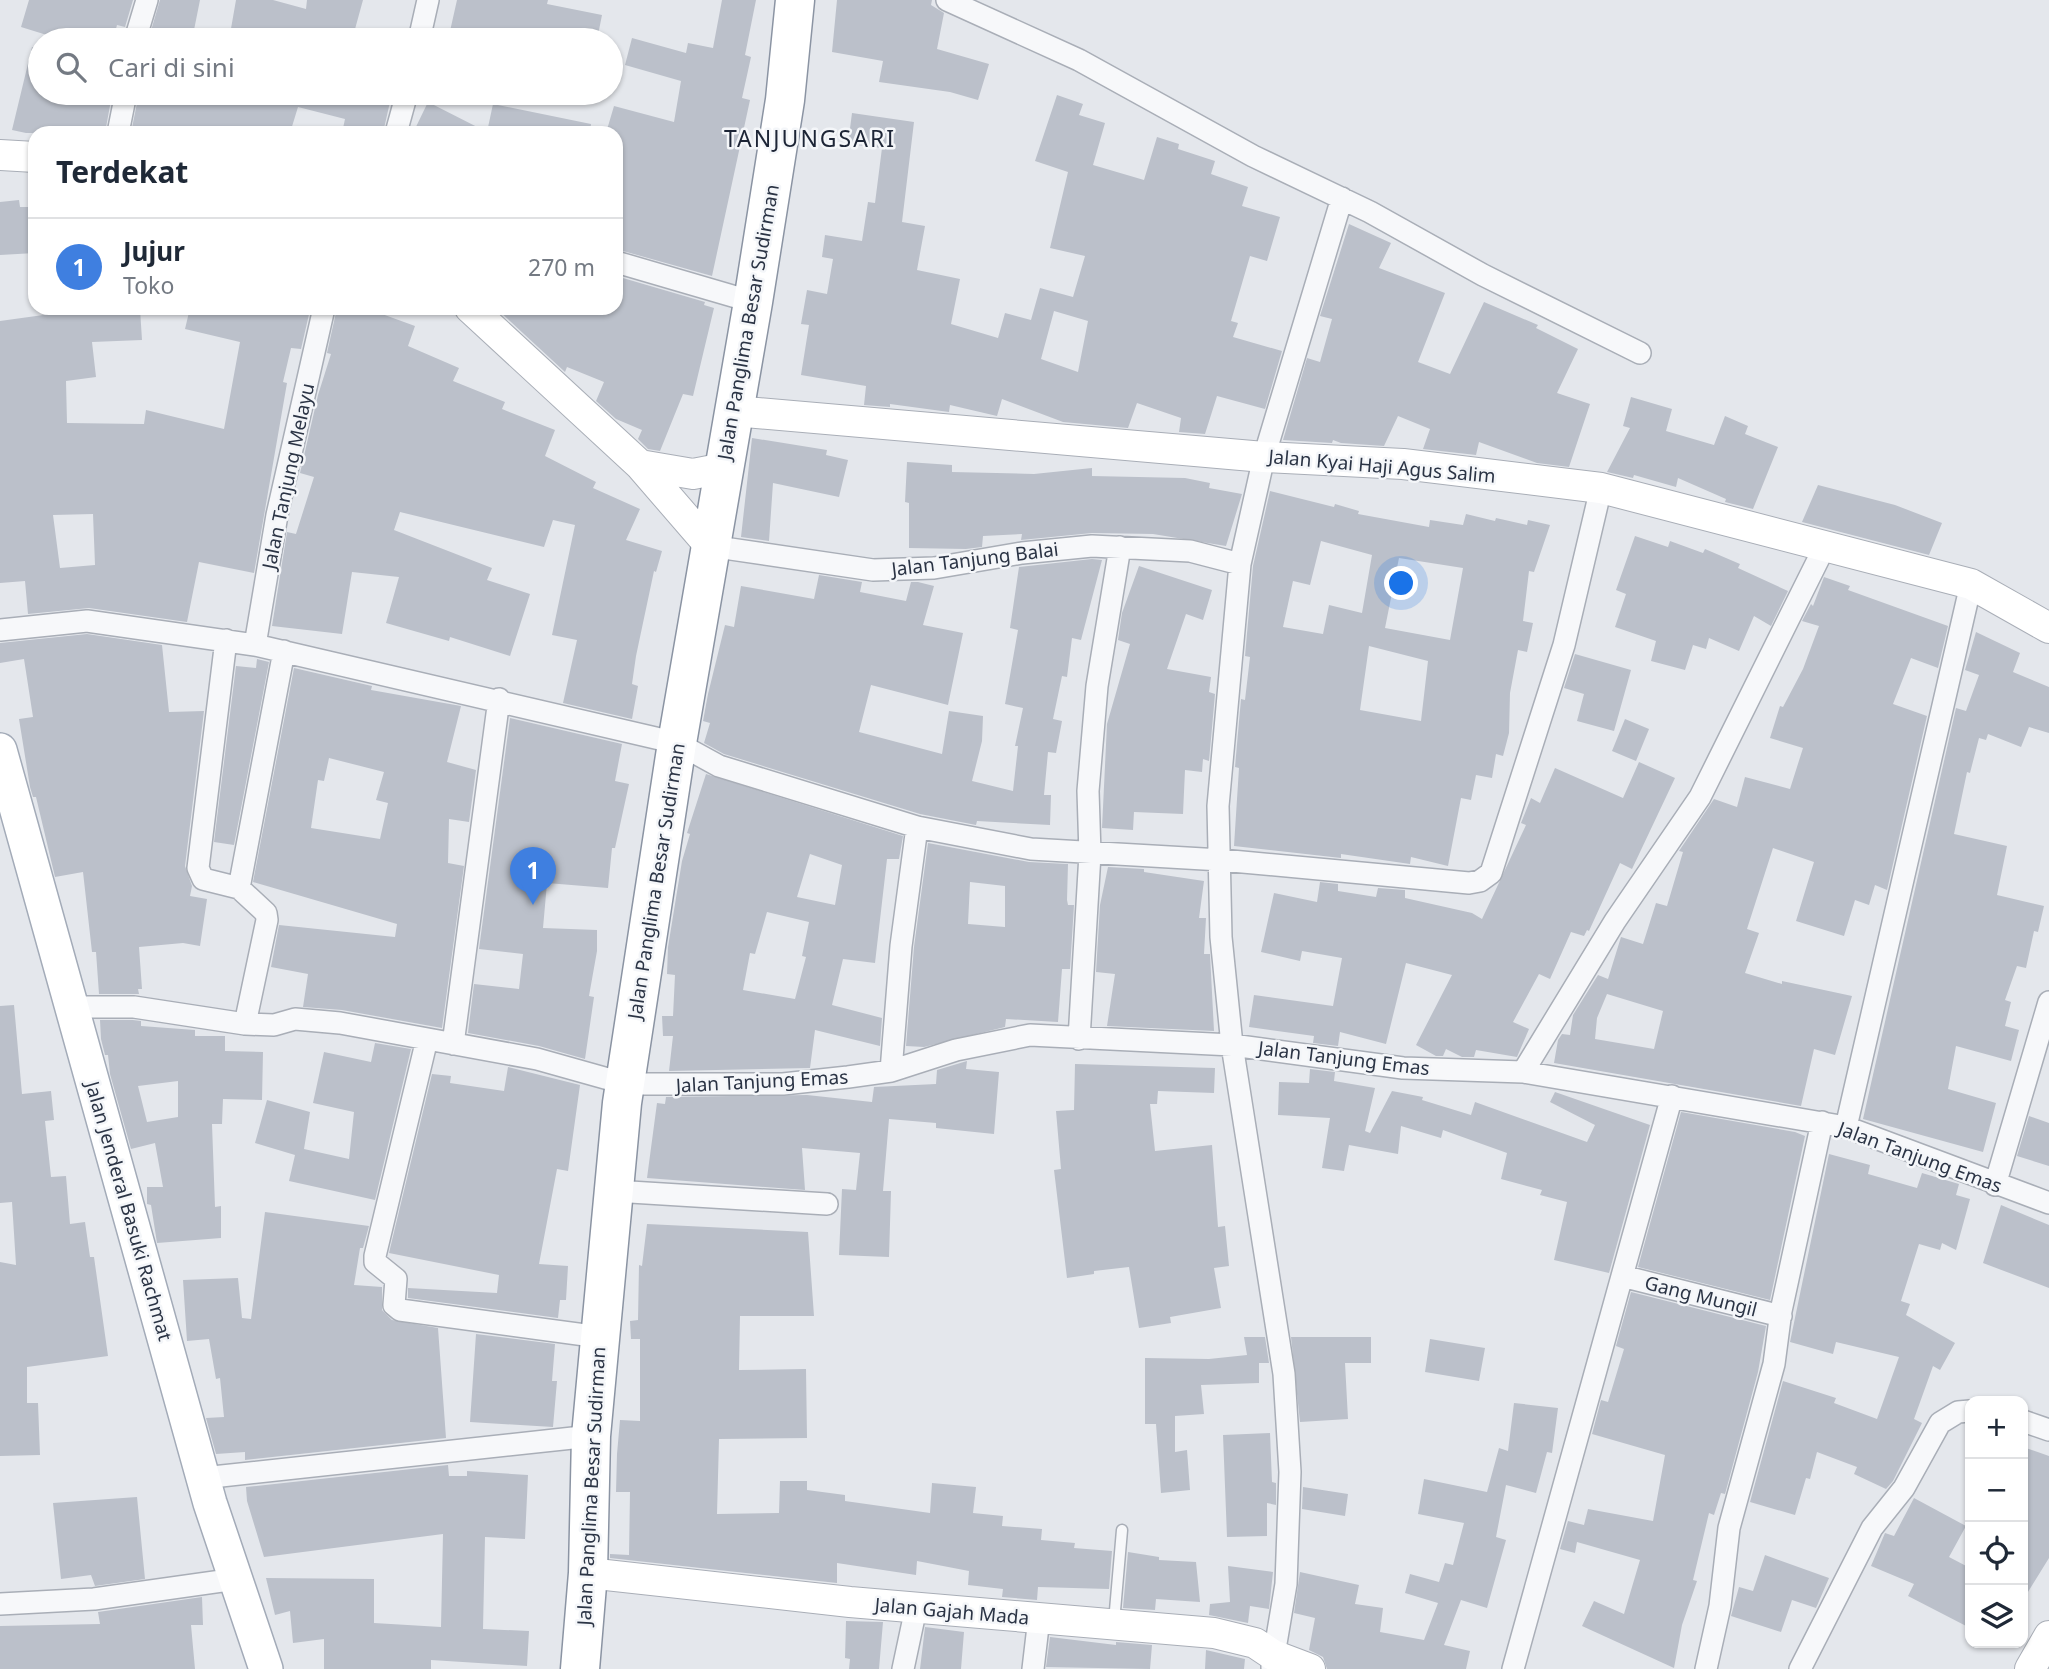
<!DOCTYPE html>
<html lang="id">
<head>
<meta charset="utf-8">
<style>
	:root { --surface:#fff; --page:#f2f2f3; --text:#1f2937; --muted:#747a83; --line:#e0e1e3; --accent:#0b8043 }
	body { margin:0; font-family:"Noto Sans",sans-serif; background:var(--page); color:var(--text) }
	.controls { position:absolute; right:21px; bottom:21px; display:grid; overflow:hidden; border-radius:14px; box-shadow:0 2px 5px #0004 }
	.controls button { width:63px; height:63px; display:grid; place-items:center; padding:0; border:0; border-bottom:2px solid var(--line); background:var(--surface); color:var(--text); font:35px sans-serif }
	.you { position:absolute; left:1402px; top:584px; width:24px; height:24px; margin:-18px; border:5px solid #fff; border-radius:50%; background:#1a73e8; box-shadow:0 0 0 10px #1a73e833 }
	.badge { display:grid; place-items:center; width:46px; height:46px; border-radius:50%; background:var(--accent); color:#fff; font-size:23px; font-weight:700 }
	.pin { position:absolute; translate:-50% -58px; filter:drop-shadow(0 2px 4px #0008) }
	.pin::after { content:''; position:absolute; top:37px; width:24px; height:21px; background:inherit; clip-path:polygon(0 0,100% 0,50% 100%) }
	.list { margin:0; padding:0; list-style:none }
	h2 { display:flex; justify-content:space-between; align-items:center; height:91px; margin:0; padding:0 28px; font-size:30px }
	h2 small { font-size:23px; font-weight:400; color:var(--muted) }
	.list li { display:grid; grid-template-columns:46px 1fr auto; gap:21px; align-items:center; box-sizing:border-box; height:98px; padding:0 28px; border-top:2px solid var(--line) }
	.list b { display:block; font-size:26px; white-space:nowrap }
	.list p { margin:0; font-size:23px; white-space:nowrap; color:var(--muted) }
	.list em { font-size:23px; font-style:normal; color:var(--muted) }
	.icon { flex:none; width:38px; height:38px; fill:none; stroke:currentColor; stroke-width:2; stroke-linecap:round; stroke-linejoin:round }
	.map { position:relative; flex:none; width:2049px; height:1669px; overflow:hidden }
	.search { position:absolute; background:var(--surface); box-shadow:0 2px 5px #0004; left:28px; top:28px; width:595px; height:77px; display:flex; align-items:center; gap:18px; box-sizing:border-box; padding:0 24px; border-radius:38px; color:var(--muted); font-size:26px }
	.panel { position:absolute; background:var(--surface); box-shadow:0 2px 5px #0004; left:28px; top:126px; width:595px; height:189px; border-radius:21px }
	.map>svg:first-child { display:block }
	.building { fill:#bbc0ca; fill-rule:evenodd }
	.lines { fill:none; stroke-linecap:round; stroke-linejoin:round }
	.lane-casing { stroke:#a9aeb7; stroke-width:13 }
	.street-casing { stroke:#a9aeb7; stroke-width:24 }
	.secondary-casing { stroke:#a9aeb7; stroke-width:32 }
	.primary-casing { stroke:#a3abb8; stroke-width:36 }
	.highway-casing { stroke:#8b94a3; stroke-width:41 }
	.lane { stroke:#f7f8fa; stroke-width:10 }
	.street { stroke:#f7f8fa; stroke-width:21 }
	.secondary { stroke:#fff; stroke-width:30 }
	.primary { stroke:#fff; stroke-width:33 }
	.highway { stroke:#fff; stroke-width:38 }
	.labels { text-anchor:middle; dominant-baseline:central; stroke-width:5; stroke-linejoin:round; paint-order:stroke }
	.street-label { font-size:19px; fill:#2b3445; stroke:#f4f6f9 }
	.quarter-label { font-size:23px; letter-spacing:2px; fill:#1d2536; stroke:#f4f6f9 }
</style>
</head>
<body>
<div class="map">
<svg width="2049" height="1669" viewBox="0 0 2049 1669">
	<rect width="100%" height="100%" fill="#e4e7ec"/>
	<path class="building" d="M29,0h104l-8,27 -8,-2 -4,15h-50l-42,-13z
		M160,0h40l-8,40h-19l-23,-6z
		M236,0h37l33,9 1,-9h56l-11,40h-123z
		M457,0h91l-1,4 55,11 -5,25h-149z
		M722,0h34l-11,55 6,2 -9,41 8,2 -38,176 -96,-27v-116h-10l8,-27 60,16 7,-41 -56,-16 7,-27 54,15 2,-10 25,5z
		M837,0h95l-1,5 13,8 -7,36 52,15 -11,36 -28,-8 -71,-10 4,-21 -51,-9z
		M32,47l8,1v45h40l31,7 -6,33h-79l-14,-3z
		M139,93h253l-9,40h-41l3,-14 -47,-12 -8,26h-159z
		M1057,95l26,9 -4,11 26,8 -12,42 51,15 13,-43 22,7 -1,5 37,12 -4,13 37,13 -6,19 38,11 -13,44 -17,-5 -19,65 7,2 -5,14 49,14 -17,58 -48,-13 -12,38 -26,-2 2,-14 -44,-15 -9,25 -65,-6 -61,-23 -5,17 -47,-11 -1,7 -59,-8v3l-26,-2 2,-19 -65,-11 8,-50 -8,-1 6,-34 20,4 6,-35 -11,-2 3,-22 37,6 6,-39 7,1 7,-55 -34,-4 4,-31 62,9 -12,100 23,4 -8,44 43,9 -9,45 47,14 7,-25 26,7 9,-32 33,9 12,-41 -35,-8 18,-76 -33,-11zM1054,311l34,10 -10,51 -37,-13z
		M428,102l59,30 6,-28 98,20 -1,9h-177z
		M19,200l1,7h15v46l-35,2v-53z
		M1349,224l42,19 -12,25 66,25 -27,69 32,12 34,-72 54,23 -2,3 42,21 -21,44 33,11 -21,63 -32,-4 -58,-21 -3,13 -53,-6 7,-20 -32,-13 -14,30 -43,-3 -8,-3 -1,3 -49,-3 24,-82 13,4 12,-43 -12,-3z
		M616,276l89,26 -1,3 10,3 -21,88 -10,-2 -23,57 -12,-2 -10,-10 4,-9 -26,-11 -20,-18 8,-19 -37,-15 -2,5 -69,-64h120z
		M190,308l120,2 -9,39 -10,-1 -8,34 4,1 -33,190 -55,-11 -12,60 -98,-14 -61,6 -3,-33 -25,2v-262l65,-9 75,-3 2,31 -50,2 4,35 -30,4 1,42 77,1 2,-14 78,19 16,-87 -55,-13zM93,514l2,51 -35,3 -7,-53z
		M337,308h47l-2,6 33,12 -7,20 51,22 -6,13 52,21 -3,7 53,21 -10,26 51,26 -3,6 47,21 -14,31 36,11 -6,21 -2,-1 -18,85 -4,28 6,2 -6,33 -69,-16 14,-63 -25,-5 23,-110 -22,-5 -9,27 -144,-35 -6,18 98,38 -5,12 43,14 -20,62 -60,-19 -1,4 -63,-18 13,-46 -47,-5 -10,62 -70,-8 15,-94 9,2 18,-57 -14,-4 18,-78 13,-41 -4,-1z
		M1631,397l41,12 -6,22 48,14 11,-29 23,10 -3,8 33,13 -25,62 -28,-7 1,-3 -48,-21 -2,9 -42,-12 -1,3 -26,-6 23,-44 -7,-2z
		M752,438l75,12 -1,5 22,5 -9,37 -66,-14 -4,58 -28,-4z
		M907,462l45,3v7l82,2 58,-6v8l93,2 25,5 -1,5 33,6 -16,52 -73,-12 -61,-1 -71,7 1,-6 -39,2 -1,11 -16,2 -57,-1v-45l-4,-1z
		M1818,485l77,20 47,18 -13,32 -127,-33z
		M1270,491l64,16 1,-3 24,7 -1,3 71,13 1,-7 33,5 3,-11 29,7 1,-3 31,7 1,-5 22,5 -16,47 -5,-1 -6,50 10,2 -6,29 -9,-2 -8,43 -1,40 -6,23 -7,-2 -4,24 -16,-3 -5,25 -10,-2 -13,68 -37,-9 -1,7 -69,-10v4l-107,-12 5,-78 -4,-1 6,-68 4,1 5,-43 -5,-1 8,-90zM1321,541l51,14 -10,58 -33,-8 -6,29 -40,-7 10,-46 17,4zM1399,558l64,10 -13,72 -65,-12zM1369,646l59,15 -7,60 -61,-11z
		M1635,536l33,11 2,-6 33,12 2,-4 35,15 -2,4 50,23 -17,35 -17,-10 -15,35 -30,-13 -3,11 -13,-4 -8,25 -34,-9 5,-20 -41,-14 11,-33 -10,-4z
		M1092,559l10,1 -21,80 -9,-2 -5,39 -5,-1 -9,43 9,2 -6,32 -8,-1 -4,43h7l-1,30 -73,-4 -1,4 -56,-11 -196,-60 -20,-11 6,-20 -7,-2 5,-27 17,-69 9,2 7,-41 73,13 5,-24 43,7 -2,10 46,9 5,-19h7l16,4 -11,39 40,8 -15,72 -77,-20 -12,47 83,22 7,-43 34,5 -1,25 -10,40 41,10 5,-45h-3l8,-38 -18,-4 13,-74 -8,-2 9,-61z
		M1139,566l73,24 -9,30 -17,-6 -19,55 44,8 -2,15 6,2 -6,67 -6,-2 -1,13 -17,-2 -2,44 -49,-2 -1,18 -31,-2 5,-104 23,-80 -12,-4 4,-27z
		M1824,577l26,9 -2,4 100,36 -10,42 -27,-10 -18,46 34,12 -40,174 -12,-5 -6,20 -14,-5 -11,36 -48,-15 18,-59 -41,-14 -26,81 12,4 -14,40 37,11v-3l70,15 -17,59 -21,-6 -13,57 -247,-43 4,-23 4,-6 8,1 3,-20 25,-40 10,4 13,-42 22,7 13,-41 11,3 16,-54 -4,-1 35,-52 23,8 8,-30 45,12 13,-41 -33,-10 10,-32 3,1 20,-38 16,-43 -17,-5 9,-17 2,2zM1607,994l56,17 -9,38 -59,-10 2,-21z
		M1976,632l44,21 -7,19 36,15v46l-20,-6 -8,20 -33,-13 -2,6 -7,-2 -9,35 -3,-1 -13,62 53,12 -10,49 47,11 -6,26 -4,-1 -8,37 -9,-2 -12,34 6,2 -6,24 14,4 -8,31 -55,-15 -8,43 48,14 -13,49 -120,-33 93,-411 10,3 13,-36 -14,-5z
		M87,634l75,11 7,67 35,-1 -19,155 7,20 -2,10 17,3 -7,47 -17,-3 -44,4 3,42h-4l1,5h-40l-3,-42h-4l-9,-80 -28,5 -19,-80h-3l-3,-10 -11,-68 14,-2 -9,-58 -24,4v-20z
		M1575,654l56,16 -17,61 -37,-10 7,-27 -20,-6z
		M257,659l12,3 -35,183 -20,-3 22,-176 20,2z
		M294,668l78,18 -1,4 90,16 -14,56 29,8 -7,52 -20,-3 -1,44 16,3 -22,162 -100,-18 -39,-3 5,-33 -37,-7 8,-42 116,12 2,-13 -144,-42zM329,758l55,14 -8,28 12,3 -8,36 -69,-11 7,-48 6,1z
		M510,718l112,26 -7,37 14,3 -14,64h-3l-4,40 -61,-5 -4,45 54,2v21l-8,45 5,1 -9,62 -46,-13 -71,-13 6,-49 45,5 4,-35 -44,-5z
		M1625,719l24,10 -13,32 -24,-10z
		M1639,762l36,16 -43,91 -12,-6 -31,68 -2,-1 -3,6 -13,-4 -21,47 -11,-5 -26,48 16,7 -12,28 -41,-7 -2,7h-12l-16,-8 -3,7h-7l-20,-11 36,-70 -46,-12 -20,81 -46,-12 -2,14 -25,-3 1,-7 -65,-9 5,-32 79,11 9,-48 -40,-7 -2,10 -39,-9 13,-59 43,9 3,-20 18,2v7l38,6 2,-9 27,2v8l67,15 10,6 44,-94 -5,-2 10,-25 9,5 15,-35 68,30z
		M706,774l197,62 -4,23h-12l-12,104 -32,-4 -11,46 50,13 -2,28 -65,-16 -5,38 -141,3 4,-35h-10l-1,-20h11l2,-41 -8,-1 1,-27 14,-86 8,-27 -3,-1zM810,854l32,11 -7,40 -38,-8zM767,912l42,10 -7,34 4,1 -11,42 -52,-9 7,-37 5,1z
		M928,843l101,19 39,2 -1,36 1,5h6l-4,64h-8l-4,53 -52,-3 -1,8 -81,20 -18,-1 8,-99zM970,882l35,4v41l-37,-3z
		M1108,867l36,2v3l60,9 -5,37h7l-2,36h6l4,77 -107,-5 8,-52 -19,-2 4,-67z
		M14,1005l8,89 29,-3 3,29 -9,1 6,56 15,-1 4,48 15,-2 5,35h4l14,99 -81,11v36h11l2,52 -40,1v-194l16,3 -4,-63 -12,1v-197z
		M100,1020h33l8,1v5l54,4v6h30v15l38,1 -1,48 -39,-1 -1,25h-10l3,83 6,-1v32l-64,5 -6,-38 -4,-1v-17h16l-8,-44 -24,6 -21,-75 -2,-19h-3l-4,-16zM178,1081v36l-31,5 -9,-36z
		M375,1043l36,6 -36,151 -86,-19 6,-26 -40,-12 12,-43 43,12 -6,37 45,10 5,-47 -41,-9 11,-51 47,10z
		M967,1061l-1,8 33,3 -5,62 -58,-6v-5l-47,-4 -6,72h8l-2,66 -50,-2 3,-66 14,1 4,-37 -58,-5 3,42 -158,-12 10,-75 8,1 1,-7 141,-2 65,7 2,-15 62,-3 1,-14z
		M1075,1064l140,4 -1,25 -56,-2 -1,13h-7l5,47 57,-6 6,82 7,-1 4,40 -15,2 7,40 -51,9 1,6 -32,5 -10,-61 -35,4v3l-27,4 -13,-108 7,-1 -5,-58 18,-1z
		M508,1067l72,18 -12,86 -11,-2 -18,95 29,2 -2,34h-6l-2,18 -150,-20v-10l89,5 2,-18 -110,-22 43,-179 19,2 -1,7 54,8z
		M1310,1069l25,3 -1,9 41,7 -10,43 5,2 22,-42 31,6 -1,3 49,15 4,-13 112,40 8,-17 -45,-23 5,-10 95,33 -41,148 -55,-13 13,-58 -27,-7 2,-5 -41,-11 6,-26 -64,-23 -2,8 -40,-12 -3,28 -49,-9 -5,26 -22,-3 8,-50 -52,-3 1,-33 30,1z
		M1681,1112l114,20 10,4 -35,164 -132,-33z
		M2029,1116l20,7v43l-32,-10z
		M1829,1154l41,11 -2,9 49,14 5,-15 37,11 -3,11 14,4 -14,51 -14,-7 -2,7 -21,-6 -18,57 9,3 -4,11 49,28 -15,27 -7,-4 -19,53 8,4 -29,58 -7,8 -32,-15 3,-7 -40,-15 -7,27 -4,-1 -11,37 -45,-13 33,-121 53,17 -2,5 43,16 22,-62 -63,-15 -3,12 -43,-12z
		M2001,1205l48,20v63l-66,-25z
		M265,1212l104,14 -6,22h-3l-6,37 28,2v23l10,10 46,8 8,110 -201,22v-8l-29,2 -10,-36 18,-1 -4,-39 -4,1 -7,-40 -22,2 -4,-61 55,-2 4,40 9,1z
		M647,1224l161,8 6,84h-74l-1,54 67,-1 1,69 -88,1 -2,75 62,-1 1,-32h27v9l38,5v6l85,12 2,-30 44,4 -3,26 30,3 -1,10 40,3 -1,11 34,3 -1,5 38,3 -3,38 -71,-2 -1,13 -35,-3 1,-8 -35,-4 1,-14 -52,-10 -1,14 -79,-12v20l-227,-25v-4l19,1 1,-63h-14l1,-38 3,-34 20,1v-82h-9l-1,-18 8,-1 1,-55 3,1z
		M1631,1292l135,34 -8,46 -33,122 -4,-1 -7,22 -5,-2 -16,67 4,1 -15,44 -8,43 -92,-42 12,-25 30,13 16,-54 -63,-18 -2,11 -15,-4 8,-28 16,4 4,-16 65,12 12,-66 -73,-21 9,-34 7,2 16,-53 -8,-3z
		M476,1334l79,10 -3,37h5l-4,46 -83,-5z
		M1244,1337h21l4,26h-10v20l-58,2 3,29 -29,2v36l12,-2 3,40 -29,3 -5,-69h-11v-66l64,1 38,-4z
		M1291,1337h80v26h-26l3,56 -48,3z
		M1430,1339l55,9 -6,33 -54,-9z
		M1514,1403l44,5 -6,45 -5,-1 -11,41 -30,-8 -10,52 10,3 -19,68 -26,-8 -17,45 26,6 -4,18h-139l-4,-12 -14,-7 6,-32 -21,-5 6,-41 59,13 -4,19 28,4 -3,24 44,8 14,-37 -33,-10 5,-19 29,8 6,-19 8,2 11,-42 -46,-9 6,-35 63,13 12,-44 9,3z
		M1270,1433l2,49 4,1v22l-9,-2v33l-40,1 -4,-102z
		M2023,1447l26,9v102l-26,42z
		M448,1465l1,11h18v-5l61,4 -3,64 -40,-2 -2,92 46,2 -2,35 -96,-6v9h-107v-30l-31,4 -3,-32 -15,4 -9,-37 108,1v44l67,4 2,-93 -179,23 -17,-56 -1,-14z
		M1303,1487l45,7 -3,22 -43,-7z
		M137,1497l8,82 -50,7 -4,-11 -30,4 -8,-76z
		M1914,1498l52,28 -17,31 21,11v60l-62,-32 6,-12 -43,-18 14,-33 9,3z
		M1128,1552l31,5v3l37,2 4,40 -44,-3 -1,11 -32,-2z
		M1765,1555l64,23 -13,30 -24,-8 -11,32 -50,-16 8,-29 14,4z
		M1228,1566l45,6 -4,37 -19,-3 -2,17 -39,-8 1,-11 20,-2z
		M202,1597l1,28h-12l4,44h-195v-43l100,-2 -2,-12z
		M846,1621l37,1 -4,47h-30l1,-10 -5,-1z
		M925,1627l39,5 -3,37h-41z
		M1050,1637l66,8v-3l36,3 -2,24 -104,-2z
		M1206,1650l39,9 -1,10h-39z"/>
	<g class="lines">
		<g class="lane-casing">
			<path id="lane" d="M1114,1622l8,-92"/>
		</g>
		<g class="street-casing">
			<path id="street" d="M947,0l132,60 174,96 117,56 113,63 157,78
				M135,40l12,-40
				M419,40l9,-40
				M118,133l8,-40
				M396,133l11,-40
				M616,262l137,40
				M710,546l163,24 61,-2 88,-15 70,-7 98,5 50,13
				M0,630l87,-9 168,24 422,98 42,23 198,61 114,22 190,11 248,23 11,-2 11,-8 73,-228 37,-157
				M226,640l-28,228 5,11 36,9
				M255,645l22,-130 47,-207
				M71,1007h63l111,17 29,1 21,-6 45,4 197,36 89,25h157l65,-7 43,-6 65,-21 74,-15 202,10 171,23 120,4 323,55 203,76
				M245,1024l22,-104 -1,-7 -27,-25 45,-237
				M427,1039l-52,217v6l21,17 -2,26 6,5 200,27
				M1079,1039l11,-185 -2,-63 9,-105 23,-139
				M453,1044l46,-345
				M891,1071l10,-125 16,-119
				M1523,1072l92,-151 85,-124 126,-253
				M1846,1127l125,-543
				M1995,1185l54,-183
				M614,1191l213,13
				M1622,1276l159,40
				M2023,1421l26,9
				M203,1478l388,-42
				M0,1604l94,-5 142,-20
				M1272,1667l14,-83 4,-112 -6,-98 -52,-329 -11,-108 -3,-131 22,-242 24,-107 78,-259
				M903,1669l13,-61
				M1033,1669l6,-51
				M1513,1669l159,-573
				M1706,1669l14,-63 9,-78 45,-164 7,-53 41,-189
				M1800,1669l72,-141 32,-40 36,-65 18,-11 12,-1"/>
		</g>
		<g class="secondary-casing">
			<path id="secondary" d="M0,155l35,2
				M470,308l170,157 70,81
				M734,411l530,46 139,7 198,24 370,96 78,44
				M640,465l53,9 31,-6
				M588,1573l262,29 364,31 41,10 18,12 37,14
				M2030,1669l19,-33"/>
		</g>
		<g class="primary-casing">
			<path id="primary" d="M0,750l210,753 56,166"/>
		</g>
		<g class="highway-casing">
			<path id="highway" d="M580,1669l8,-96 3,-137 31,-333 55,-360 76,-441 32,-202 10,-100"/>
		</g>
		<use href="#lane" class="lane"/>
		<use href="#street" class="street"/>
		<use href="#secondary" class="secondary"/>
		<use href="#primary" class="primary"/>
		<use href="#highway" class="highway"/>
	</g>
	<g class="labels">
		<g class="street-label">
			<text transform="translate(748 322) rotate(-80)">Jalan Panglima Besar Sudirman</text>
			<text transform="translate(1382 466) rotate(5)">Jalan Kyai Haji Agus Salim</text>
			<text transform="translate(288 476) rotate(-78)">Jalan Tanjung Melayu</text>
			<text transform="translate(975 559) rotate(-7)">Jalan Tanjung Balai</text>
			<text transform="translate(656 881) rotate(-81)">Jalan Panglima Besar Sudirman</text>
			<text transform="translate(1344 1058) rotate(7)">Jalan Tanjung Emas</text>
			<text transform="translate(762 1081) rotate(-3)">Jalan Tanjung Emas</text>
			<text transform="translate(1920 1157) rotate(20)">Jalan Tanjung Emas</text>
			<text transform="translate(129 1211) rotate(74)">Jalan Jenderal Basuki Rachmat</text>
			<text transform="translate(1701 1296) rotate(14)">Gang Mungil</text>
			<text transform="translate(591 1486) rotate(-87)">Jalan Panglima Besar Sudirman</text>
			<text transform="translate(952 1611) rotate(5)">Jalan Gajah Mada</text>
		</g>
		<g class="quarter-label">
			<text x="810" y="138">TANJUNGSARI</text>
		</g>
	</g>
</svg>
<div class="controls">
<button>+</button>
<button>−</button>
<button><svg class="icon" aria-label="locate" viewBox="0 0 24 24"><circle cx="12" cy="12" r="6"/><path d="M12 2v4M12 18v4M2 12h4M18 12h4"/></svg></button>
<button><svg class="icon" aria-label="layers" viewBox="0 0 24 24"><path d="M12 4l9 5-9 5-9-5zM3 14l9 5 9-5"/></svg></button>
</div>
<div class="you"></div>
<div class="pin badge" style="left:533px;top:905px;background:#3f7fe0">1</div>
<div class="search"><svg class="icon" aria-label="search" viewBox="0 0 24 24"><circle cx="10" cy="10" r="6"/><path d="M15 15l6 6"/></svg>Cari di sini</div>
<section class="panel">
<h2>Terdekat<small></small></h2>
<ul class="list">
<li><span class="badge" style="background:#3f7fe0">1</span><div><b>Jujur</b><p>Toko</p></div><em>270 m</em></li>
</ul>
</section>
</div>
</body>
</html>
